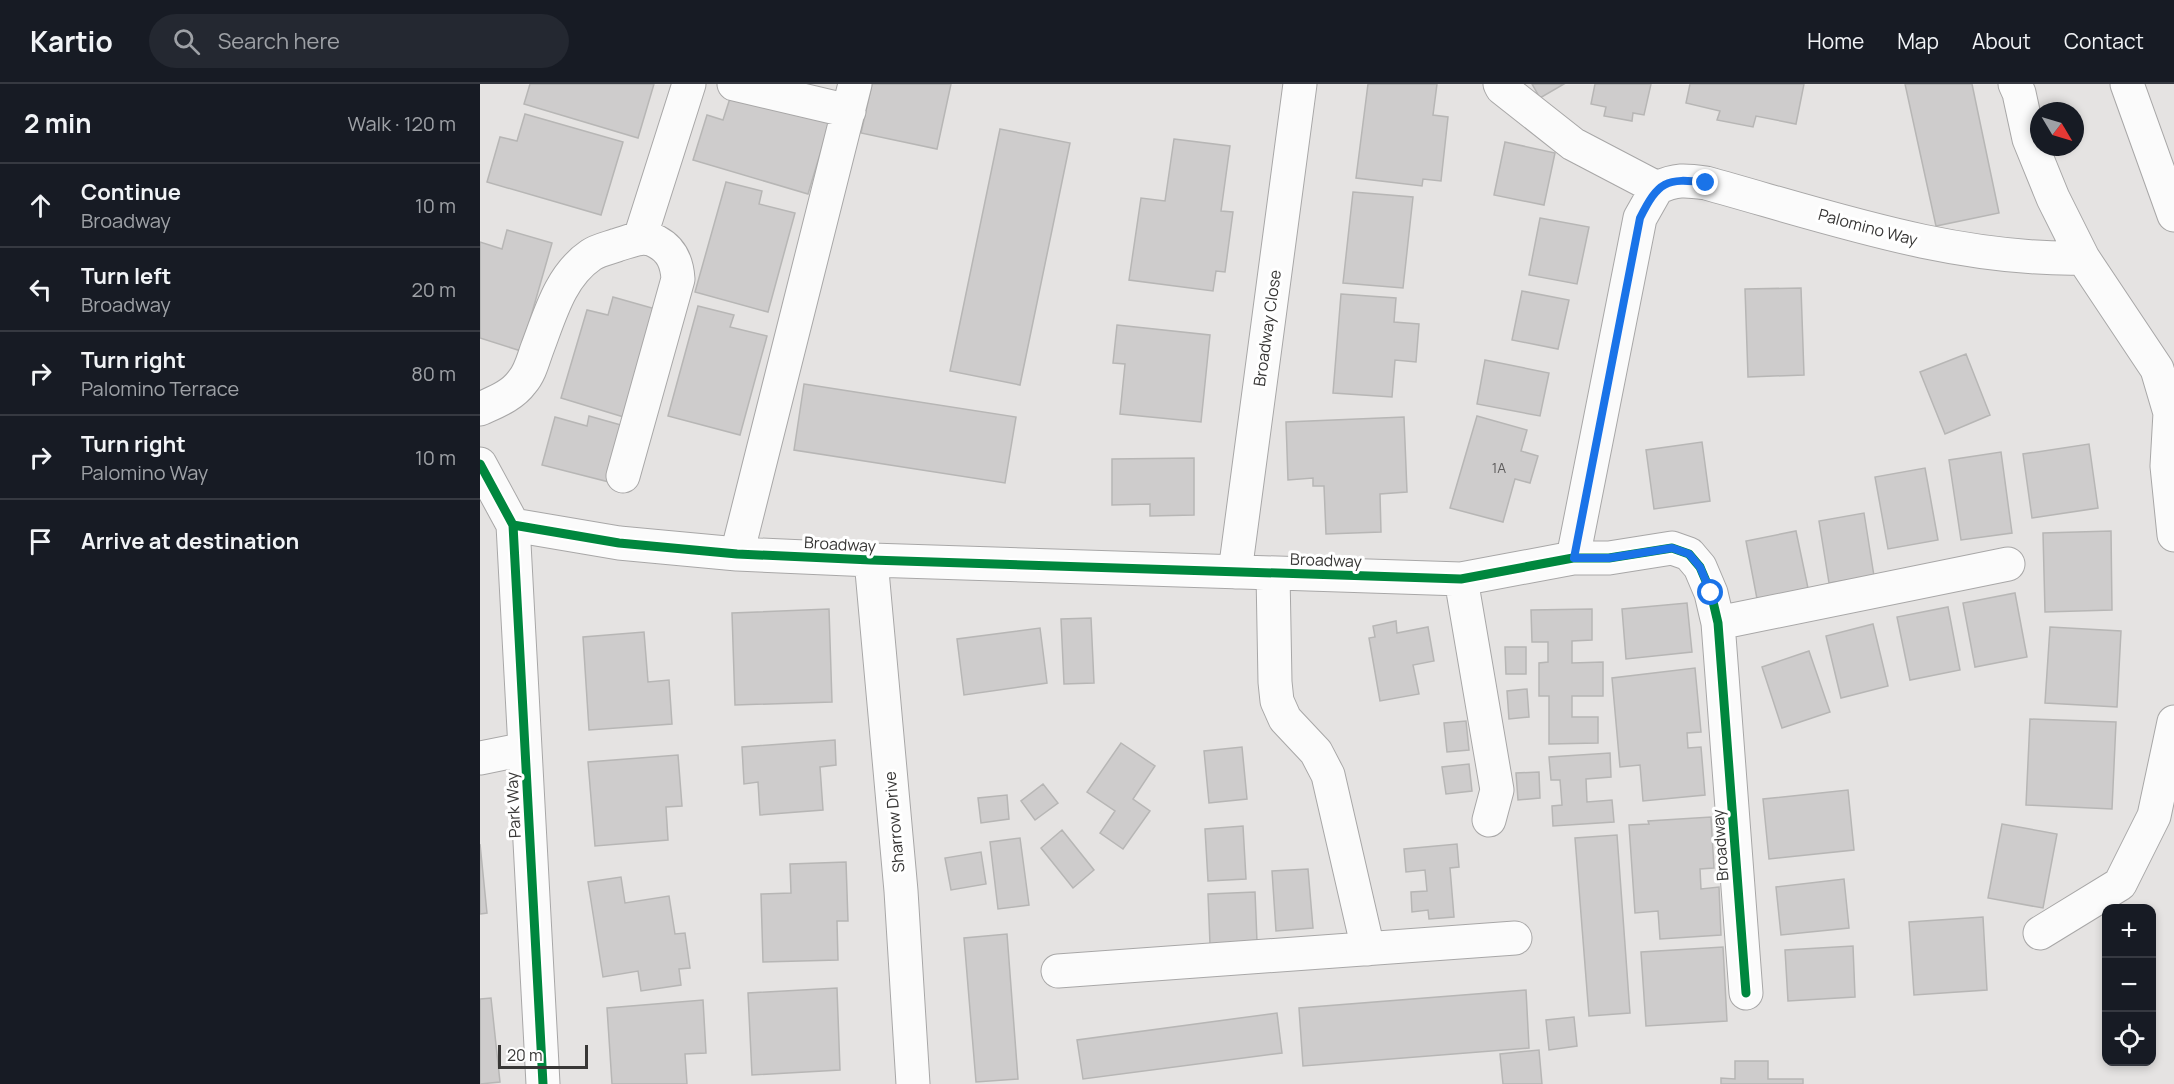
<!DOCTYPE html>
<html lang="en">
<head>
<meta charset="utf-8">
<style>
	:root { --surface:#171b24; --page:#242831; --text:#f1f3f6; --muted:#9ea1a6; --line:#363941 }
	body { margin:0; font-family:Manrope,sans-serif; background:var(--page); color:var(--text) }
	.controls { position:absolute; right:18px; bottom:18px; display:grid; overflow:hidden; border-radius:12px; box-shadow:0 3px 9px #0003 }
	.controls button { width:54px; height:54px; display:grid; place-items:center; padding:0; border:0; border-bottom:2px solid var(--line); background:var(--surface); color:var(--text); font:30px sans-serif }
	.compass { position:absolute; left:1550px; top:18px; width:54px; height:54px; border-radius:50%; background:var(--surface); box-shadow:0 3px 9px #0003; rotate:128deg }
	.scale { position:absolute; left:18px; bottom:15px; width:90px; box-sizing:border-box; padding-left:6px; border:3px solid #383736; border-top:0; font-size:16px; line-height:21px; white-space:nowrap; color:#383736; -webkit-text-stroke:4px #fff; paint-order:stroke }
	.stop { position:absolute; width:18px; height:18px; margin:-14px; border:4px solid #1a73e8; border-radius:50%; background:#fff }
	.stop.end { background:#1a73e8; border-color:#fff; box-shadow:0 2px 6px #0008 }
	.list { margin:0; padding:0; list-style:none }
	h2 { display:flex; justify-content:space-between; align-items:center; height:78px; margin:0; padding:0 24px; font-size:26px }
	h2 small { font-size:20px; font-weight:400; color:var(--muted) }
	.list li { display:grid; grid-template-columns:39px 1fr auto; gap:18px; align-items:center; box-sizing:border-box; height:84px; padding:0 24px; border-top:2px solid var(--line) }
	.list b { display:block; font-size:22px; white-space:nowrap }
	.list p { margin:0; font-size:20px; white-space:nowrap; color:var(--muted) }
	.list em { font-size:20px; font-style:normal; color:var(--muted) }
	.icon { flex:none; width:33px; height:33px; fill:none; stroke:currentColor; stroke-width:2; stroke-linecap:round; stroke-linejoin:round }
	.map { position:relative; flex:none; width:1694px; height:1000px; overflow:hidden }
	header { display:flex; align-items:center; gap:36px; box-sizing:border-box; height:84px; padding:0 30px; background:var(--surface); border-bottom:2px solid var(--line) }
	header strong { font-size:28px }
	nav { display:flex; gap:33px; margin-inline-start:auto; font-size:21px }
	.search { width:420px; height:54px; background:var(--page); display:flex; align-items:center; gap:15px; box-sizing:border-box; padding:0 21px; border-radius:33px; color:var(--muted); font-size:22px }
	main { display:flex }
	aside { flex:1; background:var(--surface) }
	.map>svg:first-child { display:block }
	.building { fill:#cecccc; stroke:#b7b6b5; stroke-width:1.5 }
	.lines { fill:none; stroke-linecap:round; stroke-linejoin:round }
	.minor-casing { stroke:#a8a7a7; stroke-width:35 }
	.major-casing { stroke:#a8a7a7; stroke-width:35 }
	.minor { stroke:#fbfbfb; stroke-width:33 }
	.major { stroke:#fbfbfb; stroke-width:33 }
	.cycleway-casing { stroke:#fff; stroke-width:13 }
	.cycleway { stroke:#00873e; stroke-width:9 }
	.route { stroke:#1a73e8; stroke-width:8 }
	.labels { text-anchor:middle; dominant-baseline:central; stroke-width:6; stroke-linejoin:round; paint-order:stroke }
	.number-label { font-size:14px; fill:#5e5c5c }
	.street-label { font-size:16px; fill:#383736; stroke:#fff }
</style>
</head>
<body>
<header>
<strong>Kartio</strong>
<div class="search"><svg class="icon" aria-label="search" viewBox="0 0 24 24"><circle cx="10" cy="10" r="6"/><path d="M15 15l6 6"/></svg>Search here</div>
<nav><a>Home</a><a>Map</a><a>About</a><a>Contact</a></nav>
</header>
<main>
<aside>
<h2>2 min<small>Walk · 120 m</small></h2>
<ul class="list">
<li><svg class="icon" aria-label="ahead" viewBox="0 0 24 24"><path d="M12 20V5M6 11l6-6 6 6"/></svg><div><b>Continue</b><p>Broadway</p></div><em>10 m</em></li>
<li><svg class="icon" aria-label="left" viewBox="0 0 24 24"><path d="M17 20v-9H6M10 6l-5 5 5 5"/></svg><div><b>Turn left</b><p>Broadway</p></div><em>20 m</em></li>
<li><svg class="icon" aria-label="right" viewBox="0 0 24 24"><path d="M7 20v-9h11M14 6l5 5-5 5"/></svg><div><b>Turn right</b><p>Palomino Terrace</p></div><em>80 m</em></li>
<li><svg class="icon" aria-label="right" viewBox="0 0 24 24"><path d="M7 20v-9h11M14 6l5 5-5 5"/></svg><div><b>Turn right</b><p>Palomino Way</p></div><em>10 m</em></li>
<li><svg class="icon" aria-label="arrive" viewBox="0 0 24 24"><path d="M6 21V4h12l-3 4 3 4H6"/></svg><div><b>Arrive at destination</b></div></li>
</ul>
</aside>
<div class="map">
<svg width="1694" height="1000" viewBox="0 0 1694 1000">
	<rect width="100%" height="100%" fill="#e5e3e2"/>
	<path class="building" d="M50,0h124l-16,54 -114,-34z
		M392,0h79l-14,65 -76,-16z
		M888,0h69l-4,31 15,2 -7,64 -18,-2 -1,7 -66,-8z
		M1052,0h32l-24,14z
		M1115,0h56l-7,31 -11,-2 -1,8 -28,-5 2,-9 -15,-3z
		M1210,0h114l-8,40 -40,-8 -3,11 -36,-7 3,-9 -34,-8z
		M1425,0h67l27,129 -63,13z
		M252,8l98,29 -22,73 -115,-34 14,-45 16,5z
		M45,30l98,28 -22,73 -114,-33 13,-45 17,4z
		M520,45l70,14 -50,242 -70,-14z
		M694,55l56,7 -9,65 12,1 -8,60 -9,-1 -3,20 -84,-11 12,-82 24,3z
		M1025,58l50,11 -11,52 -50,-10z
		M246,98l36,9 -3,13 36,9 -27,99 -73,-20z
		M873,108l60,5 -10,91 -60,-5z
		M1060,134l49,9 -12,57 -48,-9z
		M27,146l45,13 -31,108 -41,-13v-96l22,7z
		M1321,204l3,87 -56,2 -3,-88z
		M1042,207l47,9 -11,49 -46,-9z
		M861,210l55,4 -2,24 25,2 -3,38 -21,-2 -3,37 -59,-4z
		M133,213l46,13 -32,108 -66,-20 26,-88 21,5z
		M218,222l36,9 -4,12 37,9 -27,99 -72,-19z
		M637,241l93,10 -9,87 -81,-8 5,-50 -12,-1z
		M1486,270l24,61 -45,19 -25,-62z
		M1005,276l64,13 -9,43 -63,-12z
		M324,300l212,33 -11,66 -211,-33z
		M109,332l39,11 -15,56 -71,-18 13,-48 32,9z
		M997,332l50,14 -6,21 17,5 -8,27 -15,-4 -12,43 -53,-14z
		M924,333l3,75 -27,2 1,38 -55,2 -2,-48h-11v-8l-25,2 -2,-58z
		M1222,358l8,59 -56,8 -8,-59z
		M1609,360l9,64 -66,10 -9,-64z
		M1521,368l11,81 -51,7 -12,-80z
		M714,374v57l-44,1v-12l-38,1v-46z
		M1445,384l13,72 -50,9 -13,-72z
		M1384,429l10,63 -45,7 -10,-62z
		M1316,447l13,62 -51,11 -12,-63z
		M1631,447l1,79 -67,2 -2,-79z
		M1535,509l12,64 -52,10 -12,-64z
		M1207,519l5,49 -66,7 -4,-50z
		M1468,523l12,63 -50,10 -13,-63z
		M349,525l3,93 -97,3 -3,-92z
		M1112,525v31l-20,1v22l31,-1v34h-31v21h26v26l-49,1v-48h-10v-33l9,-1v-20h-16l-1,-32z
		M611,534l3,65 -30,1 -3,-65z
		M916,537l1,12 31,-6 6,34 -21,4 6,29 -39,7 -11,-63 6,-1 -2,-11z
		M1393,540l15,62 -47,12 -15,-62z
		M1570,543l71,4 -4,76 -72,-4z
		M560,544l7,55 -83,12 -7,-56z
		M164,548l4,50 21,-2 3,44 -83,6 -6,-93z
		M1025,563h21v27h-20z
		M1329,567l21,61 -48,16 -20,-61z
		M1215,584l6,64 -14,1 1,15 13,-1 4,48 -62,6 -3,-36 -20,2 -8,-89z
		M1047,605l2,28 -20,2 -2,-28z
		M1550,635l86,3 -4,87 -86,-4z
		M986,637l3,29 -22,2 -3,-29z
		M355,656l1,25 -16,2 3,43 -63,5 -2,-33 -14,2 -2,-37z
		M641,659l34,23 -22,33 17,12 -27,38 -23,-16 15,-22 -28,-19z
		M762,663l5,52 -38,4 -5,-52z
		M1130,669l1,24 -25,2 1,23 25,-2 2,22 -61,4 -1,-20 10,-1 -2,-25h-9l-2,-23z
		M198,671l4,51 -16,1 2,33 -73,6 -7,-84z
		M989,680l3,27 -26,3 -4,-27z
		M1059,688l1,26 -22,2 -2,-27z
		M563,700l15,19 -23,17 -14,-19z
		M1368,706l6,60 -85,9 -6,-60z
		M527,711l2,24 -28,4 -3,-25z
		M1231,733l3,51 -14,1 1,20 18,-2 2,48 -61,4 -2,-28 -23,2 -6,-88 20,-1 -1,-3z
		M1522,740l55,10 -14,74 -55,-10z
		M763,742l3,53 -38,2 -3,-52z
		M582,746l32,40 -21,18 -32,-40z
		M1137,751l13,178 -41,3 -14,-178z
		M540,754l9,67 -31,4 -8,-67z
		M0,760l7,69 -7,1z
		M977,760l2,23 -9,1 4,49 -25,2 -1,-9 -16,2 -1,-20 16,-1 -2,-21 -19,2 -2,-23z
		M501,768l5,32 -35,6 -6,-32z
		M366,778l2,59h-11l1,39 -75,2 -2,-68 30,-1 -1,-29z
		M828,785l5,59 -37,3 -4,-60z
		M141,793l4,26 44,-7 6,38 10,-1 5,35 -11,1 2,16 -40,6 -3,-20 -35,6 -15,-95z
		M1364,795l5,49 -68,7 -5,-48z
		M775,808l2,50 -47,2 -2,-50z
		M1503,833l4,73 -73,5 -5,-73z
		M527,850l11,145 -42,3 -12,-144z
		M1373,862l2,51 -67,4 -3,-51z
		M1243,863l4,74 -81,5 -5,-74z
		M357,904l3,82 -88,5 -4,-82z
		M1046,906l3,58 -226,18 -4,-58z
		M11,914l9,84 -20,2v-85z
		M223,916l3,53 -21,1 2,30h-75l-5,-76z
		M797,929l5,40 -199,26 -6,-39z
		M1094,933l3,29 -28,4 -3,-30z
		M1059,966l3,34h-39l-3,-30z
		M1255,977h33v18h35v5h-82v-6l14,1z"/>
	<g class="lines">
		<g class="minor-casing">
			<path id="minor" d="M254,0l115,27
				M1020,0l2,4 71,56 84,44
				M1535,0l4,9 10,46 24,59 30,60 74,111 13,44 -3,53 7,69
				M1177,104c19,-9 28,-8 49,-5 123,34 248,78 377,75
				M160,154l49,-154
				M0,325c15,-7 32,-13 42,-27 8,-9 11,-22 15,-33 13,-34 23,-73 54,-94 7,-5 18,-7 26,-10 14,-4 26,-11 40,-3 15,8 20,21 21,37l-55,197
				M0,380l33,61 30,559
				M33,441l106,18 118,11 134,6 590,19 112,-21h36l63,-10 17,6 11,13 11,26 7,30 28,370
				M257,470l118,-470
				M1093,474l67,-340 17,-30
				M391,476l30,331 12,193
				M755,488l65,-488
				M793,490l2,108 2,19 8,18 31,33 12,23 40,174
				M981,495l36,211 -8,30
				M1238,539l290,-59
				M0,674l45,-9
				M1560,849l80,-49 34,-68 20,-94
				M578,887l457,-33"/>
		</g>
		<g class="major-casing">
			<path id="major" d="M1647,0l47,131"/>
		</g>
		<use href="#minor" class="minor"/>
		<use href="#major" class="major"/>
		<g class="cycleway-casing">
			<path id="cycleway" d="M0,380l33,61 30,559
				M33,441l106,18 118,11 134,6 590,19 112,-21h36l63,-10 17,6 11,13 11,26 7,30 28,370"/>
		</g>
		<use href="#cycleway" class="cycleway"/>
	</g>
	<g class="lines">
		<path class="route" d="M1226,99c-40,-6 -48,-1 -66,35l-66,340h35l63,-10 17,6 11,13 11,26"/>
	</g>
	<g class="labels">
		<g class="number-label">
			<text x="1019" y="383">1A</text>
		</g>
		<g class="street-label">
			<text transform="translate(1388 143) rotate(15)">Palomino Way</text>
			<text transform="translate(787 244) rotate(-82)">Broadway Close</text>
			<text transform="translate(360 460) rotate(3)">Broadway</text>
			<text transform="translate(846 476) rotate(2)">Broadway</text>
			<text transform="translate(33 721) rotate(-93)">Park Way</text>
			<text transform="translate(414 738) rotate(-95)">Sharrow Drive</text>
			<text transform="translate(1240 761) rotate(-94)">Broadway</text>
		</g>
	</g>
</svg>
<div class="controls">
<button>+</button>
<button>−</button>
<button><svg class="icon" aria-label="locate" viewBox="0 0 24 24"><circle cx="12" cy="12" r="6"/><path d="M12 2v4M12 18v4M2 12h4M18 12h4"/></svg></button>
</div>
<svg class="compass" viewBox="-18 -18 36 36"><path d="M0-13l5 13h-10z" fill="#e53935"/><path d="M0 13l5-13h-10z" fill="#9ea1a6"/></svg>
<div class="scale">20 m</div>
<div class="stop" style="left:1231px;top:509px"></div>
<div class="stop end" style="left:1226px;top:99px"></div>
</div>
</main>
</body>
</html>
